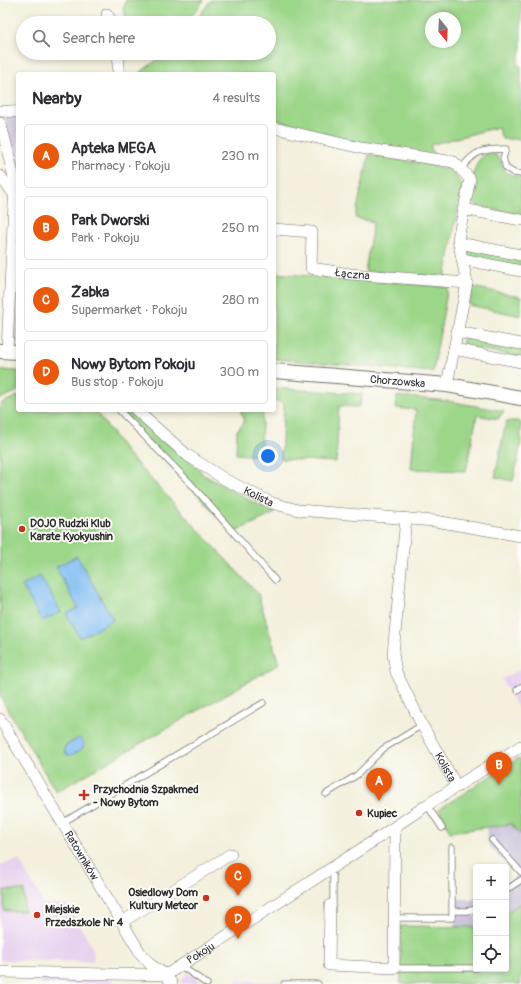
<!DOCTYPE html>
<html lang="en">
<head>
<meta charset="utf-8">
<style>
	:root { --surface:#fff; --page:#f2f2f3; --text:#2b2b33; --muted:#7c7c81; --line:#e1e1e2; --accent:#ea580c }
	body { margin:0; font-family:Pangolin,sans-serif; background:var(--page); color:var(--text) }
	.controls { position:absolute; right:12px; bottom:12px; display:grid; overflow:hidden; border-radius:4px; box-shadow:0 2px 6px #0003 }
	.controls button { width:36px; height:36px; display:grid; place-items:center; padding:0; border:0; border-bottom:1px solid var(--line); background:var(--surface); color:var(--text); font:20px sans-serif }
	.compass { position:absolute; left:425px; top:12px; width:36px; height:36px; border-radius:50%; background:var(--surface); box-shadow:0 2px 6px #0003; rotate:162deg }
	.you { position:absolute; left:268px; top:456px; width:14px; height:14px; margin:-10px; border:3px solid #fff; border-radius:50%; background:#1a73e8; box-shadow:0 0 0 6px #1a73e833 }
	.badge { display:grid; place-items:center; width:26px; height:26px; border-radius:50%; background:var(--accent); color:#fff; font-size:13px; font-weight:700 }
	.pin { position:absolute; translate:-50% -33px; filter:drop-shadow(0 1px 2px #0008) }
	.pin::after { content:''; position:absolute; top:21px; width:14px; height:12px; background:inherit; clip-path:polygon(0 0,100% 0,50% 100%) }
	.list { margin:0; padding:0; list-style:none }
	h2 { display:flex; justify-content:space-between; align-items:center; height:52px; margin:0; padding:0 16px; font-size:17px }
	h2 small { font-size:13px; font-weight:400; color:var(--muted) }
	.list li { display:grid; grid-template-columns:26px 1fr auto; gap:12px; align-items:center; box-sizing:border-box; height:64px; margin:0 8px 8px; padding:0 8px; border:1px solid var(--line); border-radius:4px }
	.list b { display:block; font-size:15px; white-space:nowrap }
	.list p { margin:0; font-size:13px; white-space:nowrap; color:var(--muted) }
	.list em { font-size:13px; font-style:normal; color:var(--muted) }
	.icon { flex:none; width:22px; height:22px; fill:none; stroke:currentColor; stroke-width:2; stroke-linecap:round; stroke-linejoin:round }
	.map { position:relative; flex:none; width:521px; height:984px; overflow:hidden }
	.search { position:absolute; background:var(--surface); box-shadow:0 2px 6px #0003; left:16px; top:16px; width:260px; height:44px; display:flex; align-items:center; gap:10px; box-sizing:border-box; padding:0 14px; border-radius:22px; color:var(--muted); font-size:15px }
	.panel { position:absolute; background:var(--surface); box-shadow:0 2px 6px #0003; left:16px; top:72px; width:260px; height:340px; border-radius:4px }
	.map>svg:first-child { display:block }
	.built { fill:#e7d2ef }
	.industrial { fill:#c8bfd8 }
	.green { fill:#9cd689; stroke:#64805a; fill-rule:evenodd }
	.water { fill:#80bdf3; stroke:#56748f }
	.lines { fill:none; stroke-linecap:round; stroke-linejoin:round }
	.service-casing { stroke:#717069; stroke-width:7 }
	.minor-casing { stroke:#717069; stroke-width:12 }
	.tertiary-casing { stroke:#717069; stroke-width:16 }
	.service { stroke:#fff; stroke-width:5.5 }
	.minor { stroke:#fff; stroke-width:11 }
	.tertiary { stroke:#fff; stroke-width:14 }
	.poi-dot { fill:#c8321e; stroke:#fdfcf7; stroke-width:1.5 }
	.labels { text-anchor:middle; dominant-baseline:central; stroke-width:4; stroke-linejoin:round; paint-order:stroke }
	.street-label { font-size:11px; fill:#2b2b2b; stroke:#fdfcf7 }
	.poi-label { font-size:11px; font-weight:bold; fill:#2b2b2b; stroke:#fdfcf7; text-anchor:start }
</style>
</head>
<body>
<div class="map">
<svg width="521" height="984" viewBox="0 0 521 984">
	<rect width="100%" height="100%" fill="#fdfcf7"/>
	<filter id="ink" filterUnits="userSpaceOnUse"><feTurbulence type="fractalNoise" baseFrequency=".025" numOctaves="2"/><feDisplacementMap in="SourceGraphic" scale="8" xChannelSelector="R" yChannelSelector="G"/><feConvolveMatrix kernelMatrix="1 2 1 2 8 2 1 2 1" color-interpolation-filters="sRGB"/></filter>
	<filter id="wash" filterUnits="userSpaceOnUse"><feTurbulence type="fractalNoise" baseFrequency=".012" numOctaves="4" result="noise"/><feDisplacementMap in="SourceGraphic" scale="16" xChannelSelector="R" yChannelSelector="G"/><feGaussianBlur stdDeviation="0.9" result="paint"/><feColorMatrix in="noise" values="0 0 0 0 0 0 0 0 0 0 0 0 0 0 0 0 0 1.4 0 .05"/><feComposite in="paint" operator="in"/></filter>
	<g filter="url(#wash)">
		<rect width="100%" height="100%" fill="#f4f0dd"/>
		<path class="built" d="M521,669v45l-19,-35z
			M19,860l25,44h16l8,2 25,43 1,13 -94,-2v-95z
			M188,973l16,11h-23l1,-5z
			M40,976l73,2 -1,6h-72z
			M239,981l40,1v2h-49z"/>
		<path class="industrial" d="M10,115l8,1v226h-7l7,-160 -2,-22 -11,-37 1,-6z
			M511,824l10,11v68l-15,10v-29l10,-8 -28,-32 -2,-17z
			M457,899h19v28h-21z"/>
		<path class="green" d="M126,0h78l-18,23h-57l-6,-13z
			M211,0h310v51l-4,14 4,1v73h-19l-4,-12 -68,18 5,12 -74,-13 -84,-24 -3,-2v-44h-136l28,-21h103v-30h-75zM431,18h24v24h-24z
			M491,153l5,2c10,13 5,19 25,22v38l-42,-8 -7,-5 -2,-4c3,-15 2,-43 21,-45z
			M369,154l82,15 11,17 -17,92 -80,-7 8,-49 -18,-4z
			M459,243l62,12v16l-59,-12z
			M274,273l174,14 -15,85 -159,-13z
			M472,287l49,10v19l-52,-11z
			M464,336l57,11v10l-59,-11z
			M0,370l18,1v20l-18,8z
			M274,388l88,6 -1,9 -3,4 -19,-1 -3,56 -55,-3 3,-57 -10,-1z
			M18,396v14h77l32,43 131,141 21,70 -223,128 -56,-96v-292z
			M397,396l51,5 56,10 -6,8 -21,-4 -11,56 -55,-2 5,-59 -20,-2z
			M119,410h13l68,60 2,4 49,27 24,12 -42,20z
			M241,410h22l-3,46 -24,-2 1,-24 6,-6 1,-5 -3,-7z
			M511,421h7l3,2v20l-8,38 -18,-4 11,-55z
			M519,758l2,3v74l-10,-11 -61,8 -11,-23z
			M4,890h20v21h-20z
			M521,903v81h-120l-1,-58 76,1v42h30v-56z"/>
		<path class="water" d="M77,556l36,64 -33,18 -14,-24 12,-6 -22,-41z
			M40,576l21,36 -19,9 -20,-35z
			M77,739c2,0 4,-1 6,2 5,7 -7,12 -12,14h-4l-3,-5 1,-4z"/>
	</g>
	<g filter="url(#ink)">
		<g class="lines">
			<g class="service-casing">
				<path id="service" d="M461,169c14,-19 22,-20 45,-20l-3,9 3,10 8,5 7,1
					M119,410l73,75 83,95
					M517,690l4,-3
					M326,794l31,-19 26,-26 39,-24
					M427,805l15,23
					M62,823l201,-120
					M492,840l29,32
					M452,847v64
					M506,890l15,-10
					M330,905h3v-29
					M395,918h57v-7h15l9,-2
					M181,966l26,18
					M394,968h82
					M284,984h34"/>
			</g>
			<g class="minor-casing">
				<g id="minor">
					<path d="M107,14l5,9"/>
					<path d="M118,74l1,-21"/>
					<path d="M0,111l18,1"/>
					<path d="M0,123l4,13 11,46 -8,169"/>
					<path d="M274,128l87,20 93,14 16,17 -12,60 9,44 -20,102"/>
					<path d="M0,176l14,18"/>
					<path d="M463,209l58,11"/>
					<path id="s1" d="M274,229l38,3 -1,36 39,6 117,9"/>
					<path d="M459,243l62,12"/>
					<path d="M462,259l59,12"/>
					<path d="M457,332l64,12"/>
					<path d="M454,349l67,13"/>
					<path id="s2" d="M136,410l51,45 39,25 46,23 26,7 137,11 86,15"/>
					<path id="s3" d="M406,518l-13,136 3,18 26,53 35,62"/>
					<path id="s4" d="M0,719l141,235 10,11 15,10 6,9"/>
					<path d="M330,905l-1,60 65,3 1,-141"/>
					<path d="M122,922l109,-68"/>
					<path id="s5" d="M0,972l166,3 209,-135 52,-35 94,-59"/>
				</g>
			</g>
			<g class="tertiary-casing">
				<g id="tertiary">
					<path d="M0,351l18,1"/>
					<path id="s6" d="M274,371l173,14 74,13"/>
				</g>
			</g>
			<use href="#service" class="service"/>
			<use href="#minor" class="minor"/>
			<use href="#tertiary" class="tertiary"/>
		</g>
	</g>
	<g class="poi-dot">
		<circle cx="22" cy="529" r="4"/>
		<path d="M82 789h4v4h4v4h-4v4h-4v-4h-4v-4h4z"/>
		<circle cx="359" cy="813" r="4"/>
		<circle cx="206" cy="898" r="4"/>
		<circle cx="37" cy="915" r="4"/>
	</g>
	<g class="labels">
		<g class="street-label">
			<text stroke="none"><textPath href="#s1" startOffset="116">Łączna</textPath></text>
			<text stroke="none"><textPath href="#s6" startOffset="124">Chorzowska</textPath></text>
			<text stroke="none"><textPath href="#s2" startOffset="151">Kolista</textPath></text>
			<text stroke="none"><textPath href="#s3" startOffset="262">Kolista</textPath></text>
			<text stroke="none"><textPath href="#s4" startOffset="159">Ratowników</textPath></text>
			<text stroke="none"><textPath href="#s5" startOffset="207">Pokoju</textPath></text>
		</g>
		<g class="poi-label">
			<text x="30" y="523">DOJO Rudzki Klub<tspan x="30" dy="13">Karate Kyokyushin</tspan></text>
			<text x="93" y="789">Przychodnia Szpakmed<tspan x="93" dy="13">- Nowy Bytom</tspan></text>
			<text x="367" y="813">Kupiec</text>
			<text x="198" y="892" text-anchor="end">Osiedlowy Dom<tspan x="198" dy="13">Kultury Meteor</tspan></text>
			<text x="45" y="909">Miejskie<tspan x="45" dy="13">Przedszkole Nr 4</tspan></text>
		</g>
	</g>
</svg>
<div class="controls">
<button>+</button>
<button>−</button>
<button><svg class="icon" aria-label="locate" viewBox="0 0 24 24"><circle cx="12" cy="12" r="6"/><path d="M12 2v4M12 18v4M2 12h4M18 12h4"/></svg></button>
</div>
<svg class="compass" viewBox="-18 -18 36 36"><path d="M0-13l5 13h-10z" fill="#e53935"/><path d="M0 13l5-13h-10z" fill="#7c7c81"/></svg>
<div class="you"></div>
<div class="pin badge" style="left:379px;top:801px">A</div>
<div class="pin badge" style="left:499px;top:785px">B</div>
<div class="pin badge" style="left:238px;top:896px">C</div>
<div class="pin badge" style="left:238px;top:939px">D</div>
<div class="search"><svg class="icon" aria-label="search" viewBox="0 0 24 24"><circle cx="10" cy="10" r="6"/><path d="M15 15l6 6"/></svg>Search here</div>
<section class="panel">
<h2>Nearby<small>4 results</small></h2>
<ul class="list">
<li><span class="badge">A</span><div><b>Apteka MEGA</b><p>Pharmacy · Pokoju</p></div><em>230 m</em></li>
<li><span class="badge">B</span><div><b>Park Dworski</b><p>Park · Pokoju</p></div><em>250 m</em></li>
<li><span class="badge">C</span><div><b>Żabka</b><p>Supermarket · Pokoju</p></div><em>280 m</em></li>
<li><span class="badge">D</span><div><b>Nowy Bytom Pokoju</b><p>Bus stop · Pokoju</p></div><em>300 m</em></li>
</ul>
</section>
</div>
</body>
</html>
